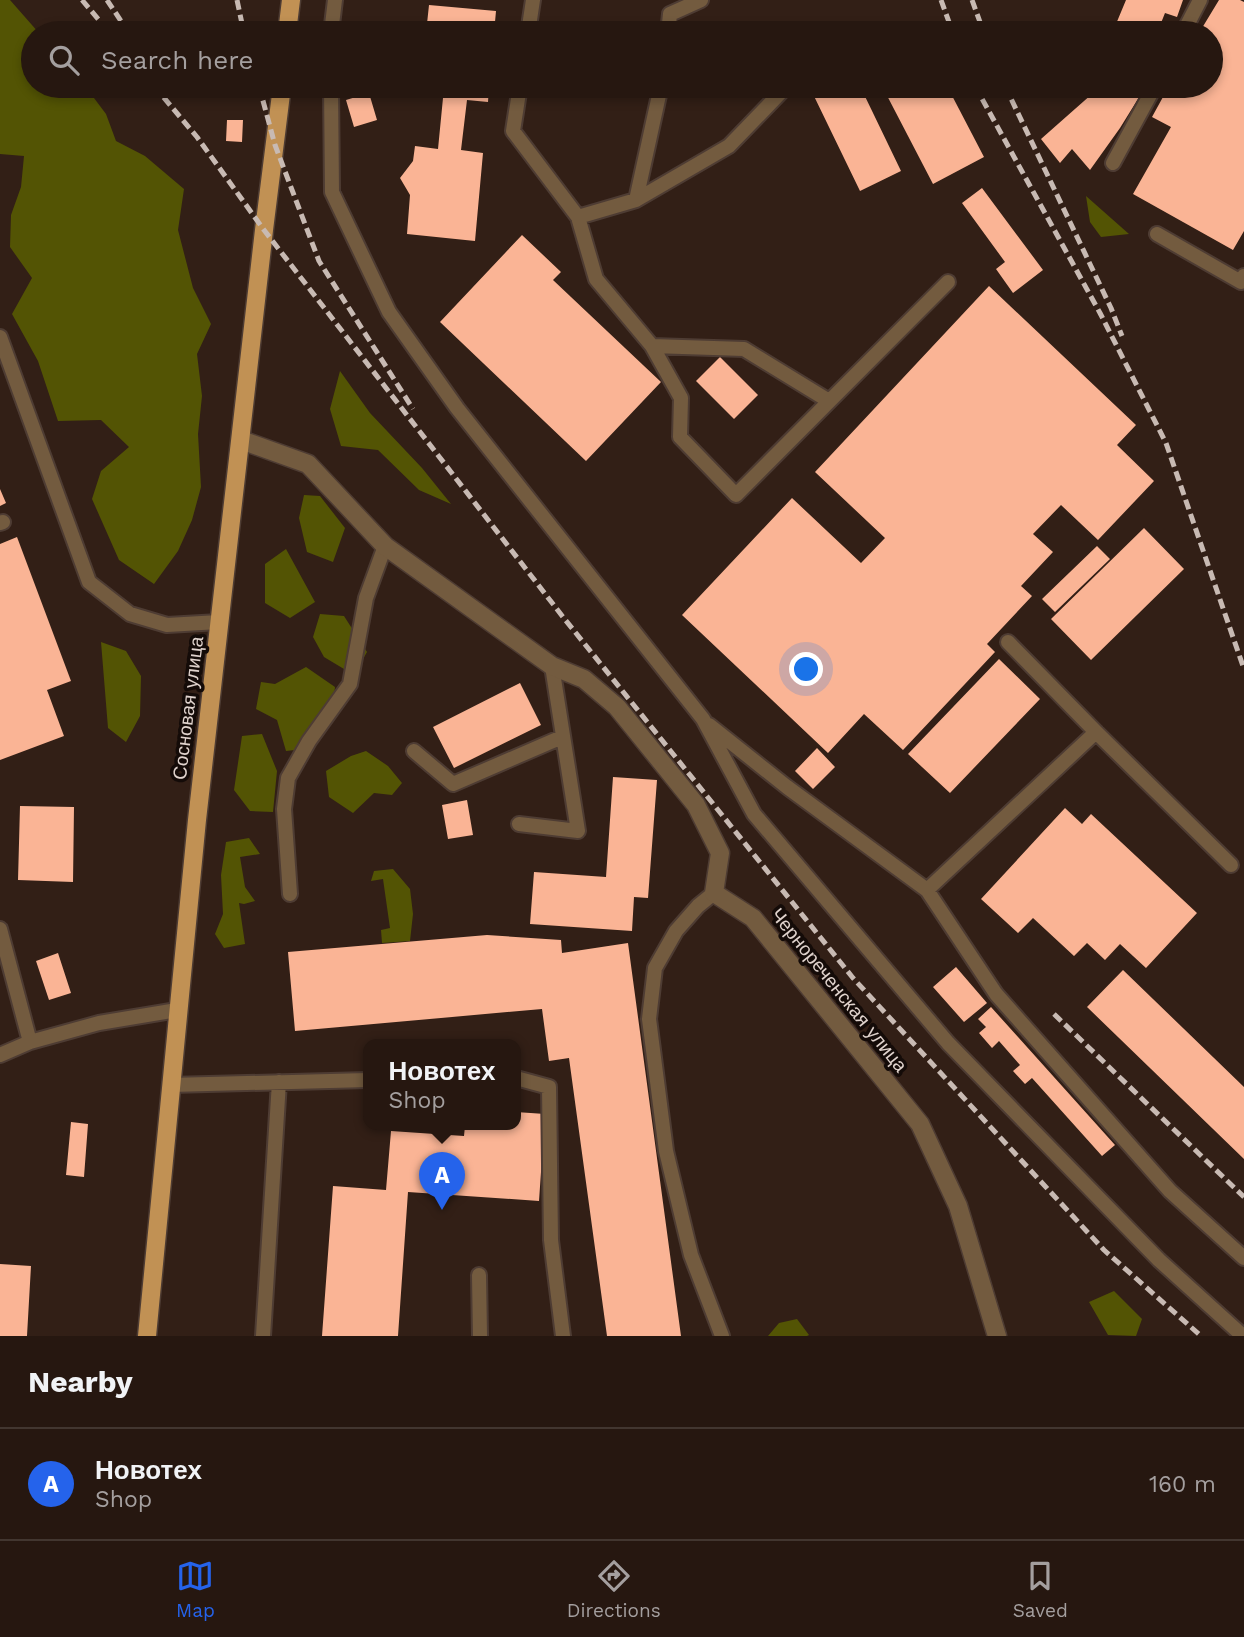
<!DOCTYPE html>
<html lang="en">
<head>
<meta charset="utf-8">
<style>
	:root { --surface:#261710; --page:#32241e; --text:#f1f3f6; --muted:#a49f9f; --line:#423630; --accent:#2563eb }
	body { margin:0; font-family:"Work Sans",sans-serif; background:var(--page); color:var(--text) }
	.you { position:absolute; left:807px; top:670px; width:24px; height:24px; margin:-18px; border:5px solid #fff; border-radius:50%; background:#1a73e8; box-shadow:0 0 0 10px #1a73e833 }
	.badge { display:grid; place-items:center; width:46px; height:46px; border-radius:50%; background:var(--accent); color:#fff; font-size:23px; font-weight:700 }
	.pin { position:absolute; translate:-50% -58px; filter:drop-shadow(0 2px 4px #0008) }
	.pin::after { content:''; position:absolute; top:37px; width:24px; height:21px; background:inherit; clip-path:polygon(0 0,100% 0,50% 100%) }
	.popup { position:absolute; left:363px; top:1039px; width:158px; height:91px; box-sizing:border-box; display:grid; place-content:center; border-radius:14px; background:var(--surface); filter:drop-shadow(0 2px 5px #0005); font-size:23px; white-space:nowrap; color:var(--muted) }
	.popup b { font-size:26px; color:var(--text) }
	.popup::after { content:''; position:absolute; left:50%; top:100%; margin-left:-14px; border:14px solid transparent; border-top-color:var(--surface) }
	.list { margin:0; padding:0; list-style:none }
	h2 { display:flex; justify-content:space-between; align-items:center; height:91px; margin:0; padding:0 28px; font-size:30px }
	h2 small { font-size:23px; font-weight:400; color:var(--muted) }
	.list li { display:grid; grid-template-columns:46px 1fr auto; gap:21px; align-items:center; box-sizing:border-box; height:112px; padding:0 28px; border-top:2px solid var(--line) }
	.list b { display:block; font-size:26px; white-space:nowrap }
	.list p { margin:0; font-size:23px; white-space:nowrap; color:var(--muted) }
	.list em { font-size:23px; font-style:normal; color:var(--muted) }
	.icon { flex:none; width:38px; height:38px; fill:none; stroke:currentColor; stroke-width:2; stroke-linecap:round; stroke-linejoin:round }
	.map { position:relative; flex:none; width:1244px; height:1336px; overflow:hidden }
	.search { position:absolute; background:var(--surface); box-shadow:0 4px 10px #0003; left:21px; right:21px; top:21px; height:77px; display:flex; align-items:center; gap:18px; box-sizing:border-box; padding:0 24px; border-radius:38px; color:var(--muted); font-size:26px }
	.sheet { height:203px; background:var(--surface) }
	nav { display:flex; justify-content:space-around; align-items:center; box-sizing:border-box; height:98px; border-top:2px solid var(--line); background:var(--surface); font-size:19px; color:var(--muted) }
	nav a { display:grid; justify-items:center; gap:4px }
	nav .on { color:var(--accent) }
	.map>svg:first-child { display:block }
	.forest { fill:#535404 }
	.building { fill:#fab495 }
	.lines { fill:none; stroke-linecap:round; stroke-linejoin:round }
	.service-casing { stroke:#4e3c33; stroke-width:18 }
	.minor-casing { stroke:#4e3c33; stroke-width:21 }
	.primary-casing { stroke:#4e3c33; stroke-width:21 }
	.service { stroke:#735b3f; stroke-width:14 }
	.minor { stroke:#735b3f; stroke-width:18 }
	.primary { stroke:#c19154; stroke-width:18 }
	.rail { stroke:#c8bab3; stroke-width:5; stroke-dasharray:10 5; stroke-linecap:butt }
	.labels { text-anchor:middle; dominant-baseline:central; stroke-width:7; stroke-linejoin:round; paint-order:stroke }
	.street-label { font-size:19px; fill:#e0d3cd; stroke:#140b08 }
</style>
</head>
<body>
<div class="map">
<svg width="1244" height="1336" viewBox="0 0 1244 1336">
	<rect width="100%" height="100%" fill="#321f16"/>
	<path class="forest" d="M0,0h10l29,33h-6v53h52l21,28 10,27 29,15 39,33 -6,41 15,58 18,36 -14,30 5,42 -4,38 3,53 -9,33 -14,31 -24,33 -35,-24 -27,-61 9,-28 28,-24 -28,-27 -43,1 -20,-60 -26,-47 20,-36 -22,-31 1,-32 10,-28 3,-31 -24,-2z
		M1086,196l43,38 -28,3 -11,-15z
		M340,371l30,42 52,55 29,36 -32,-14 -41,-40 -37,-4 -11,-37z
		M304,495l16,1 25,32 -12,34 -26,-10 -8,-34z
		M286,549l29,53 -25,16 -25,-15v-39z
		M320,614l24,2 23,36 -13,23 -30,-18 -11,-20z
		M101,642l25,9 15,25 -1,40 -14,26 -18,-14z
		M306,667l29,20 -3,28 -19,33 -27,3 -9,-31 -21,-11 5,-27 14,2z
		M262,734l15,37 -4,41 -23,-1 -16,-21 8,-54z
		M366,751l22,15 14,17 -10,12 -18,-2 -21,20 -24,-16 -3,-26 25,-15z
		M249,838l11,16 -20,3 5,30 10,14 -11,3 -5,-1 6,41 -21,4 -9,-14 8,-20 -2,-39 5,-33z
		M393,869l17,20 3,25 -3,27 -28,2 -1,-13 9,-2 -7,-49 -12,2 3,-10z
		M1114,1291l28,28 -6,17 -28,-1 -19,-33z
		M797,1319l12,16 -2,1h-39l11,-13z"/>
	<path class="building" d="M1126,0h57l-6,17 -12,-4 -8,20h-16l-25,-9z
		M1219,0h21l4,2v229l-11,19 -100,-56 38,-67 -19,-10 17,-31h42v-53h-12z
		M429,5l67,6 -2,22h-68z
		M421,86h68l-1,16 -21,-2 -6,50 22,3 -8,88 -68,-7 3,-39 -10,-17 13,-17 2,-15 23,3 5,-51 -22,-3z
		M825,86h35l41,85 -41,20 -48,-99z
		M882,86h65l37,71 -51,27z
		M1101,86h45l-26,42 -30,42 -18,-21 -12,14 -19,-24z
		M369,93l8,27 -23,7 -8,-27z
		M227,120h16l-1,22 -16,-1z
		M982,188l61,82 -30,23 -17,-24 9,-7 -43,-59z
		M522,235l39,37 -8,8 108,102 -75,79 -146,-139z
		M989,286l147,139 -19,20 37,36 -56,59 -37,-35 -28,29 20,18 -32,34 11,10 -45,48 8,8 -92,98 -39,-36 -36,39 -146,-138 110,-117 69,65 24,-25 -70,-66z
		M720,357l38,38 -24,24 -38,-38z
		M0,489l6,14 -6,3z
		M1144,528l40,41 -93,91 -40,-41z
		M17,537l54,144 -24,9 17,46 -64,24v-216z
		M1097,546l13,13 -55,53 -13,-13z
		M999,659l41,40 -90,94 -42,-39z
		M520,683l21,42 -87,43 -21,-41z
		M817,748l18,19 -22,22 -18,-18z
		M613,777l44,3 -9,118 -14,-1 -2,34 -102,-7 4,-52 72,5z
		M467,800l6,35 -25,4 -6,-34z
		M20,806l54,1 -1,75 -55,-2z
		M1065,808l17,16 9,-10 106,99 -51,55 -26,-24 -15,16 -18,-17 -13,13 -41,-38 -15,15 -37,-34z
		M487,935l74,5 1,13 66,-10 53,393h-74l-38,-278 -20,3 -7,-52 -247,22 -7,-79z
		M58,953l13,40 -22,7 -13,-39z
		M956,967l31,36 -23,19 -31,-35z
		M1123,970l121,117v72l-157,-152z
		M991,1007l124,138 -13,11 -70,-78 -7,6 -12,-13 7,-6 -21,-24 -7,7 -13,-15 7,-6 -8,-8z
		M516,1112l29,2 -6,87 -131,-9 -10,144h-76l11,-150 53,4 5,-59 73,5 1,-10 26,2v-4h25z
		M71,1122l17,2 -4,53 -18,-2z
		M0,1264l31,2 -4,70h-27z"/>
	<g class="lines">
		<g class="service-casing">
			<path id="service" d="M331,33l4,-33
				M528,33l5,-33
				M668,33l2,-19 31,-14
				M838,33l3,-3 22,3
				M1183,33l17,-33
				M331,86l1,106 57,120 68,96 246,311 51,95 194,229 211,217 84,76
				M520,86l-7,45 65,86 18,62 56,67 29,52 -1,39 56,58 212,-213
				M1113,163l42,-77
				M636,200l25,-114
				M578,217l58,-17 93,-54 58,-60
				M1157,234l84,48 3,-6
				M0,337l89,245 41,32 37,11 52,-3
				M652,346l92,3 85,52
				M0,523l3,-1
				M1008,642l88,90 135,133
				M709,725l78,62 140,103 69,104 174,197 74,67
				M414,751l39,33 109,-47
				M519,824l59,7 -26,-165
				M927,890l169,-158
				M714,893l-16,13 -22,25 -21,37 -6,51 17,132 25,104 31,81
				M290,894l-6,-85 4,-31 21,-37 41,-57 16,-86 19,-52
				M0,929l30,113
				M0,1055l30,-13 69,-19 78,-13
				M516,1078l33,9 2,153 12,96
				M170,1085l198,-5
				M479,1275l1,61
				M263,1336l16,-254"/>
		</g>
		<g class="minor-casing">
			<path id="minor" d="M241,440l67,24 77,82 167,120 32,13 33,28 79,98 24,48 -6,40 39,25 167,206 38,82 39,130"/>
		</g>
		<g class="primary-casing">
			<path id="primary" d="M287,33l4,-33
				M147,1336l50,-516 67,-590 18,-144"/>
		</g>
		<use href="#service" class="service"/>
		<use href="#minor" class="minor"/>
		<use href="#primary" class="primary"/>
		<path class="rail" d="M82,0l28,33
			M107,0l22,33
			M237,0l7,33
			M941,0l12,33
			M972,0l12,33
			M154,86l43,51 67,93 299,387 290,361 251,272 97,86
			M259,86l16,59 44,116 94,148
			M975,86l125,227 66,130 78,226
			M1005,86l106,222 11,28
			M1054,1014l190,183"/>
	</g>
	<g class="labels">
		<g class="street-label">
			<text transform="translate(188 708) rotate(-83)">Сосновая улица</text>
			<text transform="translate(839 990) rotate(51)">Чернореченская улица</text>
		</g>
	</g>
</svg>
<div class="you"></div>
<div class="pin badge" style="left:442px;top:1210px">A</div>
<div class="popup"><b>Новотех</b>Shop</div>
<div class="search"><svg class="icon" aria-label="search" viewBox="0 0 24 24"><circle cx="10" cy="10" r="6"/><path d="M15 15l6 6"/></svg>Search here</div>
</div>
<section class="sheet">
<h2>Nearby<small></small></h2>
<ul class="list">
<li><span class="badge">A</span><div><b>Новотех</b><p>Shop</p></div><em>160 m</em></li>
</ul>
</section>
<nav>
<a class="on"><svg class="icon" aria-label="map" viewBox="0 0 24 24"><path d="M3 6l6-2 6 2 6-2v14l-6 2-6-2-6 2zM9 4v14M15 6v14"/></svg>Map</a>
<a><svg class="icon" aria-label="directions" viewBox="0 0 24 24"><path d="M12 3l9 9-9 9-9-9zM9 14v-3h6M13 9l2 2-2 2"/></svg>Directions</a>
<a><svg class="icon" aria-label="saved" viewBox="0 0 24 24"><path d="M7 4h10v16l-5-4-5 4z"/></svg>Saved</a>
</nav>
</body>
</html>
